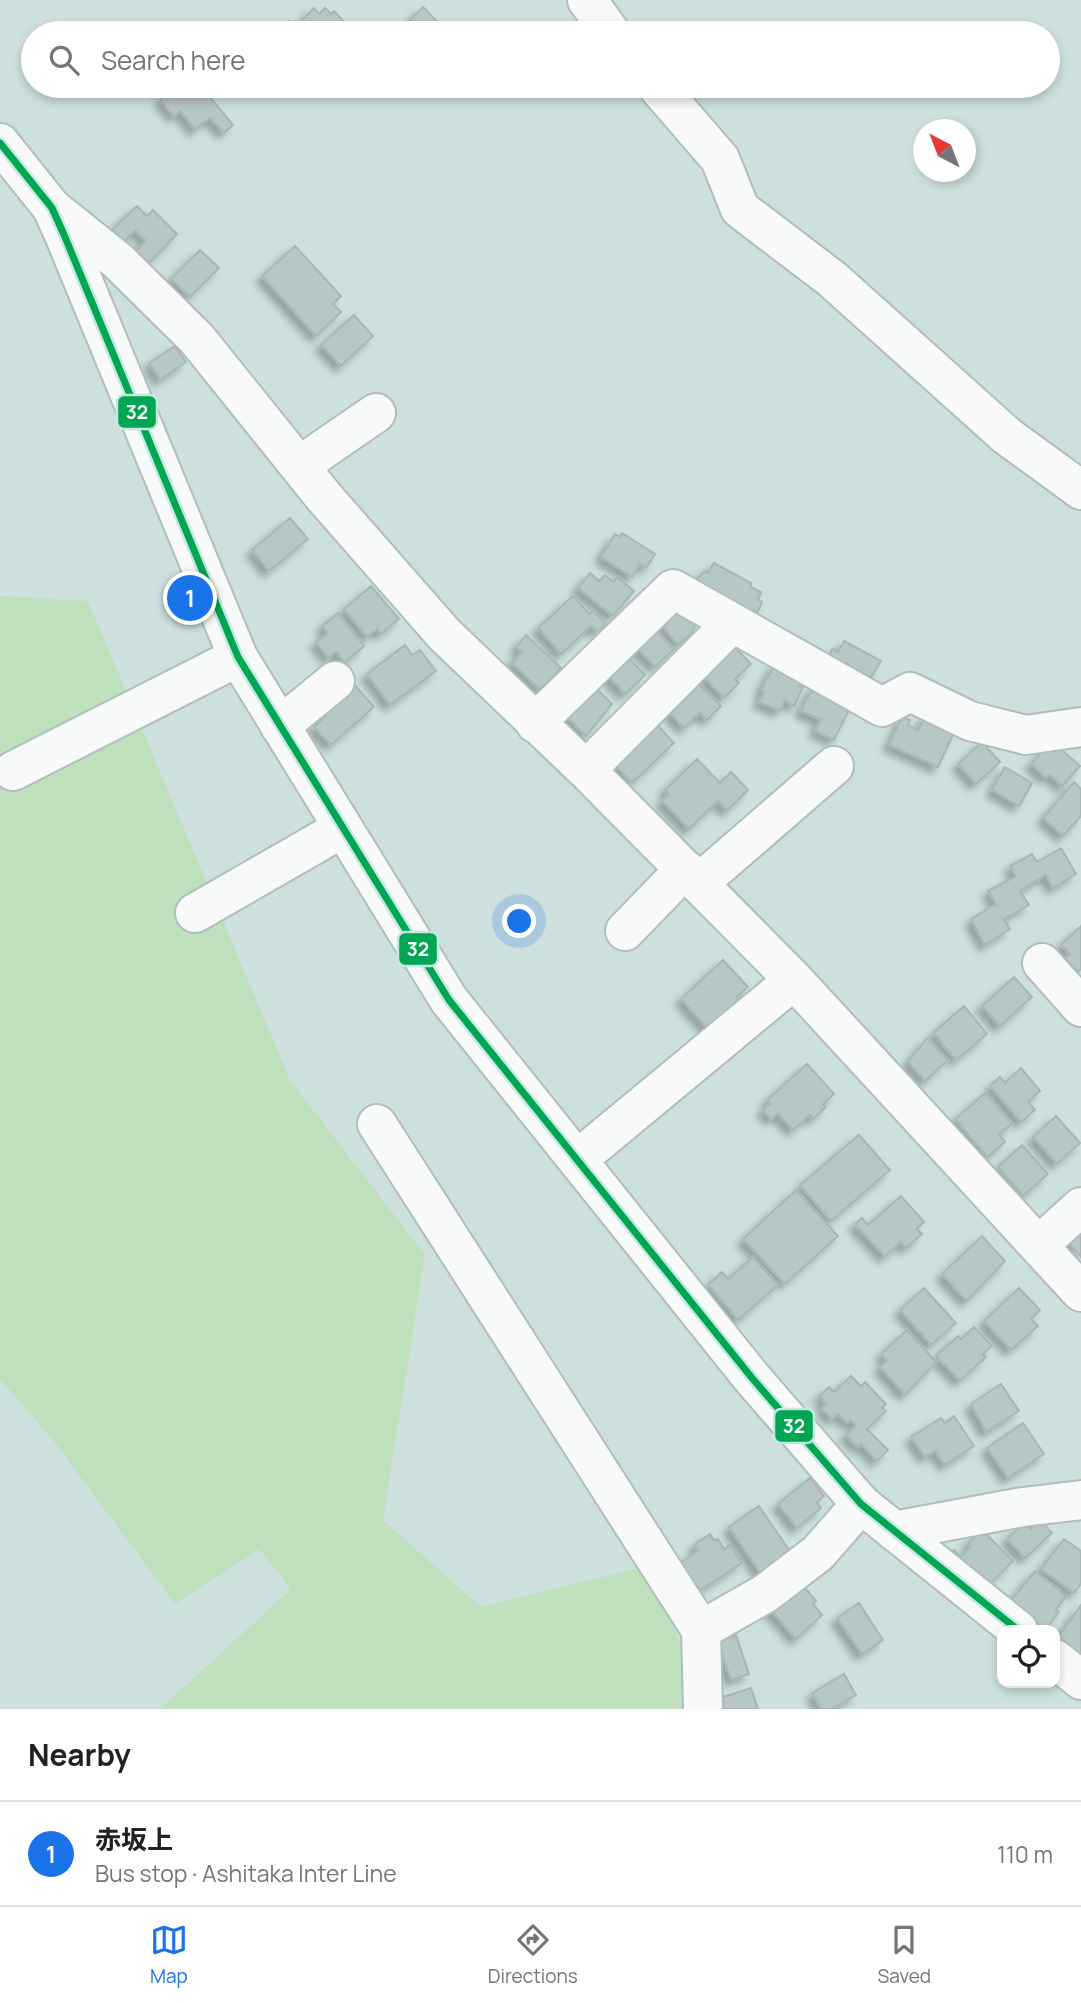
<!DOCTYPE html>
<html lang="en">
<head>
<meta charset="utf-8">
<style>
	:root { --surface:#fff; --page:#f6f6f6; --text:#202124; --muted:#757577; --line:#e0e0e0; --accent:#1a73e8 }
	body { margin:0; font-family:Manrope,"Noto Sans JP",sans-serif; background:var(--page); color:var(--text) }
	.controls { position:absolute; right:21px; bottom:21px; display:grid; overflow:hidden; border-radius:14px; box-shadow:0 4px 10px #0003 }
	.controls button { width:63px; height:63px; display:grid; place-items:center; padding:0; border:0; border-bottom:2px solid var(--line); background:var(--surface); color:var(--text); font:35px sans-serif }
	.compass { position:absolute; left:913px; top:119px; width:63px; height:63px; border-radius:50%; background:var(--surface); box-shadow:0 4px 10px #0003; rotate:318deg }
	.you { position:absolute; left:520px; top:922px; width:24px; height:24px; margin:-18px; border:5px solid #fff; border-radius:50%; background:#1a73e8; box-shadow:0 0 0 10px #1a73e833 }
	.badge { display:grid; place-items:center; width:46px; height:46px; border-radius:50%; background:var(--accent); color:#fff; font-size:23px; font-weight:700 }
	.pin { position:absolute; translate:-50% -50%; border:4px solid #fff; box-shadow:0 2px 7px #0006 }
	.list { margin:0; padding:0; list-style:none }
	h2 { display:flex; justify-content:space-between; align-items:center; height:91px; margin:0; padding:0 28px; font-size:30px }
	h2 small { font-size:23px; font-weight:400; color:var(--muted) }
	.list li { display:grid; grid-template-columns:46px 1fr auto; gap:21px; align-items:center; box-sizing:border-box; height:105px; padding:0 28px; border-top:2px solid var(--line) }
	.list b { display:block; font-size:26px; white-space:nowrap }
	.list p { margin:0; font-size:23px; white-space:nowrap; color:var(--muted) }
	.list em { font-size:23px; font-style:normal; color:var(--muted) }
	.icon { flex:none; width:38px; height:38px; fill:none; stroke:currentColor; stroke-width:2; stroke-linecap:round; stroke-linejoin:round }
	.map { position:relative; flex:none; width:1081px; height:1709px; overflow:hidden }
	.search { position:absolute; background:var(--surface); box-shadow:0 4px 10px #0003; left:21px; right:21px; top:21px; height:77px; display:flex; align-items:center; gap:18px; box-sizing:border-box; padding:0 24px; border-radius:38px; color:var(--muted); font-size:26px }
	.sheet { height:196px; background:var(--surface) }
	nav { display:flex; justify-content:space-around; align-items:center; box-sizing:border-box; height:98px; border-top:2px solid var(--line); background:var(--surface); font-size:19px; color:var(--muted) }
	nav a { display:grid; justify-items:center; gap:4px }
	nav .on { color:var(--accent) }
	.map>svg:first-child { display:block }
	.green { fill:#bee0bc }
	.building { fill:#b7c7c6; stroke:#a8b6b6; stroke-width:2; filter:url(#shadow) }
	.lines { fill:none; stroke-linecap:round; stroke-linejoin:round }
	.minor-casing { stroke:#afbebc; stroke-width:42 }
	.major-casing { stroke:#afbebc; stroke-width:42 }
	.minor { stroke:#f8fafa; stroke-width:38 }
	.major { stroke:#f8fafa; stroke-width:38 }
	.bus-1-casing { stroke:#c5e8e3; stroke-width:12 }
	.bus-1 { stroke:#00a651; stroke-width:7 }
	.line-badge { stroke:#c5e8e3; stroke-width:2.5 }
	.badge-label { font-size:19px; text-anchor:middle; font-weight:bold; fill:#fff }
</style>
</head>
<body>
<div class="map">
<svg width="1081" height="1709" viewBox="0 0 1081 1709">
	<defs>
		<filter id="shadow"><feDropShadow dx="-6" dy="6" stdDeviation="3.5" flood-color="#0004"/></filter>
	</defs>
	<rect width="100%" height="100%" fill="#cde0dd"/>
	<path class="green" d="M0,596l88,5 202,479 135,175 -42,265 98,87 175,-43 43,145h-539l131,-120 -32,-40 -84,55 -122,-164 -53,-61z"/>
	<path class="building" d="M423,7l25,26h-35l-8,-8z
		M314,8l5,6 6,-6 6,6 3,-3 17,18 -6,4h-58l-5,-5 7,-7 6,6z
		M178,86h23l32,39 -9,8 -14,-15 -15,12 -15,-19 -6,5 -14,-16z
		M137,206l10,10 6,-6 24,24 -28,29 -13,-12 10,-10 -11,-11 -11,12 -12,-12z
		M295,246l46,50 -8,8 8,8 -25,24 -54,-60z
		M200,250l19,18 -29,29 -19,-18z
		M354,315l19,21 -32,30 -20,-21z
		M175,346l11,16 -26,18 -11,-17z
		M290,518l18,21 -39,32 -17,-21z
		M622,533l33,21 -9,14 -6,-4 -8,13 -31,-20 14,-23 5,3z
		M714,563l37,20v4l10,5 -3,8 4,2 -5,11 -8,-4v5l-56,-31 12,-12 3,2z
		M590,573l9,8 6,-6 8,7 4,-5 17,14 -21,25 -35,-28z
		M371,586l28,33 -18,15 -4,-5 -10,8 -23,-28z
		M573,596l16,18 4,-4 13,14 -9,8 -6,-6 -30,28 -23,-26z
		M674,607l24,12 -6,14 -14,12 -20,-25z
		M338,613l26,33 -20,17 -8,-11 -8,6 -12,-16 12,-9 -6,-7z
		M652,626l22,23 -19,18 -22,-24z
		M526,635l35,33 -21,22 -28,-27 10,-11 -6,-5z
		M729,641l22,23 -16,15 4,4 -15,15 -19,-20 6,-6 -7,-7z
		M844,641l37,20 -13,21 -41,-23 5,-10 6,3z
		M405,645l7,10 8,-5 16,21 -46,34 -23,-31z
		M624,653l21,22 -20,19 -21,-22z
		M775,663l28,13 -4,9 4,2 -9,19 -9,-5 -5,10 -21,-9 5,-10 -3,-2z
		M695,680l26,26 -14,14 -7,-7 -16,15 -15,-16z
		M352,682l22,25 -43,38 -17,-18 12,-11 -5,-6z
		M592,684l20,20 -26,32 -23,-23z
		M814,685l38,19 -18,36 -19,-9 6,-11 -20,-9z
		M925,715l31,13 -18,39 -49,-22 13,-28 8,3 -2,5 10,5z
		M650,717l24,26 -42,40 -24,-25z
		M1052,741l28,25 -18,20 -13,-12 -3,4 -15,-14z
		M982,742l18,20 -24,22 -18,-20z
		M697,759l23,24 11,-11 17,18 -21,21 -9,-10 -29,28 -27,-28 7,-7 -4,-4z
		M1005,767l27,16 -13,23 -27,-16z
		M1074,782l7,7v27l-18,20 -20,-18z
		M1061,848l15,26 -23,14 -7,-13 -26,16 9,14 -25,14 6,10 -25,16 -14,-26 25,-15 -8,-13 28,-15 -6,-10 22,-12 5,8z
		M1081,926v43l-3,3 -13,-13 5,-5 -9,-9z
		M723,960l25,27 -12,11 4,5 -30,28 -29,-32z
		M1014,977l18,20 -32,29 -18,-20z
		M964,1006l23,28 -31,26 -23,-27z
		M927,1038l21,22 -23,21 -17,-19z
		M807,1064l27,30 -11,10 3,3 -13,12 -3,-4 -17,15 -15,-16 -7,5 -8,-9 7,-6 -3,-4z
		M1021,1068l19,23 -12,11 7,8 -14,12 -31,-36 10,-9 5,6z
		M985,1093l27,31 -13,10 6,8 -17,15 -33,-38z
		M1056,1116l24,27 -23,21 -24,-27z
		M859,1135l31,35 -59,51 -31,-36z
		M1022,1145l26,29 -25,22 -25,-29z
		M796,1190l42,46 -53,48 -42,-45z
		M901,1196l23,26 -7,7 5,5 -16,14 -5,-6 -16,15 -30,-33 7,-6 6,7z
		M1081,1223v34l-17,-20z
		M982,1236l23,25 -38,40 -25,-27z
		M753,1257l25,28 -40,35 -30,-35 14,-13 6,7z
		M924,1288l32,35 -25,22 -31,-35z
		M1019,1288l21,22 -9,9 7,7 -27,24 -27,-29z
		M974,1327l18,19 -9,8 3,3 -26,24 -24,-25 22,-20 3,3z
		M907,1330l29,32 -31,33 -25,-28 7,-6 -6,-7z
		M851,1376l10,10 4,-4 21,22 -4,4 4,3 -19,18 21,21 -11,11 -16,-17 -3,3 -12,-12 10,-9 -5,-6 -4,3 -9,-9 -6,5 -10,-10 4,-5 -7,-8 10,-9 5,5z
		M1001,1384l18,27 -33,21 -15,-28z
		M954,1416l20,30 -29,19 -10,-14 -10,6 -14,-20 30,-19 4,5z
		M1023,1423l21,31 -36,24 -21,-30z
		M810,1478l14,18 -7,6 4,6 -24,20 -19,-24z
		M759,1506l37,54 -30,21 -37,-54z
		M1040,1520l12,13 -27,25 -18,-19 18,-17 6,7z
		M982,1530l31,31 -23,23 -43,-26 7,-8 7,7 10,-11 -3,-3z
		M710,1534l4,6 4,-1 6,10 6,-4 12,18 -49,32 -18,-29 23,-15 -4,-6z
		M1064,1539l17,12v33l-7,9 -33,-24z
		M1035,1571l31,25 -10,14 3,2 -14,18 -35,-28z
		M798,1580l18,21 -3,3 9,11 -26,24 -28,-32z
		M859,1603l24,37 -21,14 -25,-36z
		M1081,1605v56l-26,-20z
		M736,1635l13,39 -18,6 -13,-38z
		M844,1674l12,21 -25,14h-10l-9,-16z
		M751,1688l7,21h-45l-2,-8z"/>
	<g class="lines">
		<g class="minor-casing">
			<path id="minor" d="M587,0l24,33
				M657,86l63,73 20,50 92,70 175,157 74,54
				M52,208l66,53 79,78 127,158 120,137 142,136 208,210 287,312
				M299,466l77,-53
				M535,723l138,-134 209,118 28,-15 60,29 56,14 55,-8
				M280,726l55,-45
				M586,770l145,-146
				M13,771l225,-114
				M699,883l135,-117
				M195,913l148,-85
				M625,931l60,-62
				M1042,963l39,44
				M377,1124l324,506 2,79
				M578,1159l216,-179
				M1040,1244l41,-37
				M894,1531l129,-24 58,-7
				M701,1630l65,-37 52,-40 43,-49"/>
		</g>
		<g class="major-casing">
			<path id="major" d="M0,143l52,65 13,29 173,420 211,343 303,378 109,126 157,126
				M1055,1659l26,21"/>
		</g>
		<use href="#minor" class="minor"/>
		<use href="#major" class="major"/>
		<g class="bus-1-casing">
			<path id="bus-1" d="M0,143l52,65 13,29 173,420 211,343 303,378 109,126 157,126"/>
		</g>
		<use href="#bus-1" class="bus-1"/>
	</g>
	<g class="line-badge">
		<rect x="117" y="395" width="40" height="34" rx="7" fill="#00a651"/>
		<rect x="398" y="932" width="40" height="34" rx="7" fill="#00a651"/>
		<rect x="774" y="1409" width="40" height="34" rx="7" fill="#00a651"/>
	</g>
	<g class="badge-label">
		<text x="137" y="419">32</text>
		<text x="418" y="956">32</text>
		<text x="794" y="1433">32</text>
	</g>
</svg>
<div class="controls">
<button><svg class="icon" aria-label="locate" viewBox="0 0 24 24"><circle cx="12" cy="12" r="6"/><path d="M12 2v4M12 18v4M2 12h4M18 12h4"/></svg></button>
</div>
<svg class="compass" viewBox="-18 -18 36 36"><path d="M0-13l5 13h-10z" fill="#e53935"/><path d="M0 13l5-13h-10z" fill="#757577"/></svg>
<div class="you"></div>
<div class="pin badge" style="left:190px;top:598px">1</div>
<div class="search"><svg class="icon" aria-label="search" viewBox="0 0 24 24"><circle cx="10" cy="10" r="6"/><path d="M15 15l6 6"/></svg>Search here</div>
</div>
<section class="sheet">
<h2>Nearby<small></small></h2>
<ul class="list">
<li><span class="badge">1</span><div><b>赤坂上</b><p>Bus stop · Ashitaka Inter Line</p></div><em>110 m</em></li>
</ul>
</section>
<nav>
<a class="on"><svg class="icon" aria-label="map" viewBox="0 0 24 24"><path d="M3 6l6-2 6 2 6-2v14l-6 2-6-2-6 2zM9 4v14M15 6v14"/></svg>Map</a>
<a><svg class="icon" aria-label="directions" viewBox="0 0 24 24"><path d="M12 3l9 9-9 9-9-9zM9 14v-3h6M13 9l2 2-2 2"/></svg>Directions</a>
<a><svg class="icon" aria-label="saved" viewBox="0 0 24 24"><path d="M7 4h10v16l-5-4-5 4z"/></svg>Saved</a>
</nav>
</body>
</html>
